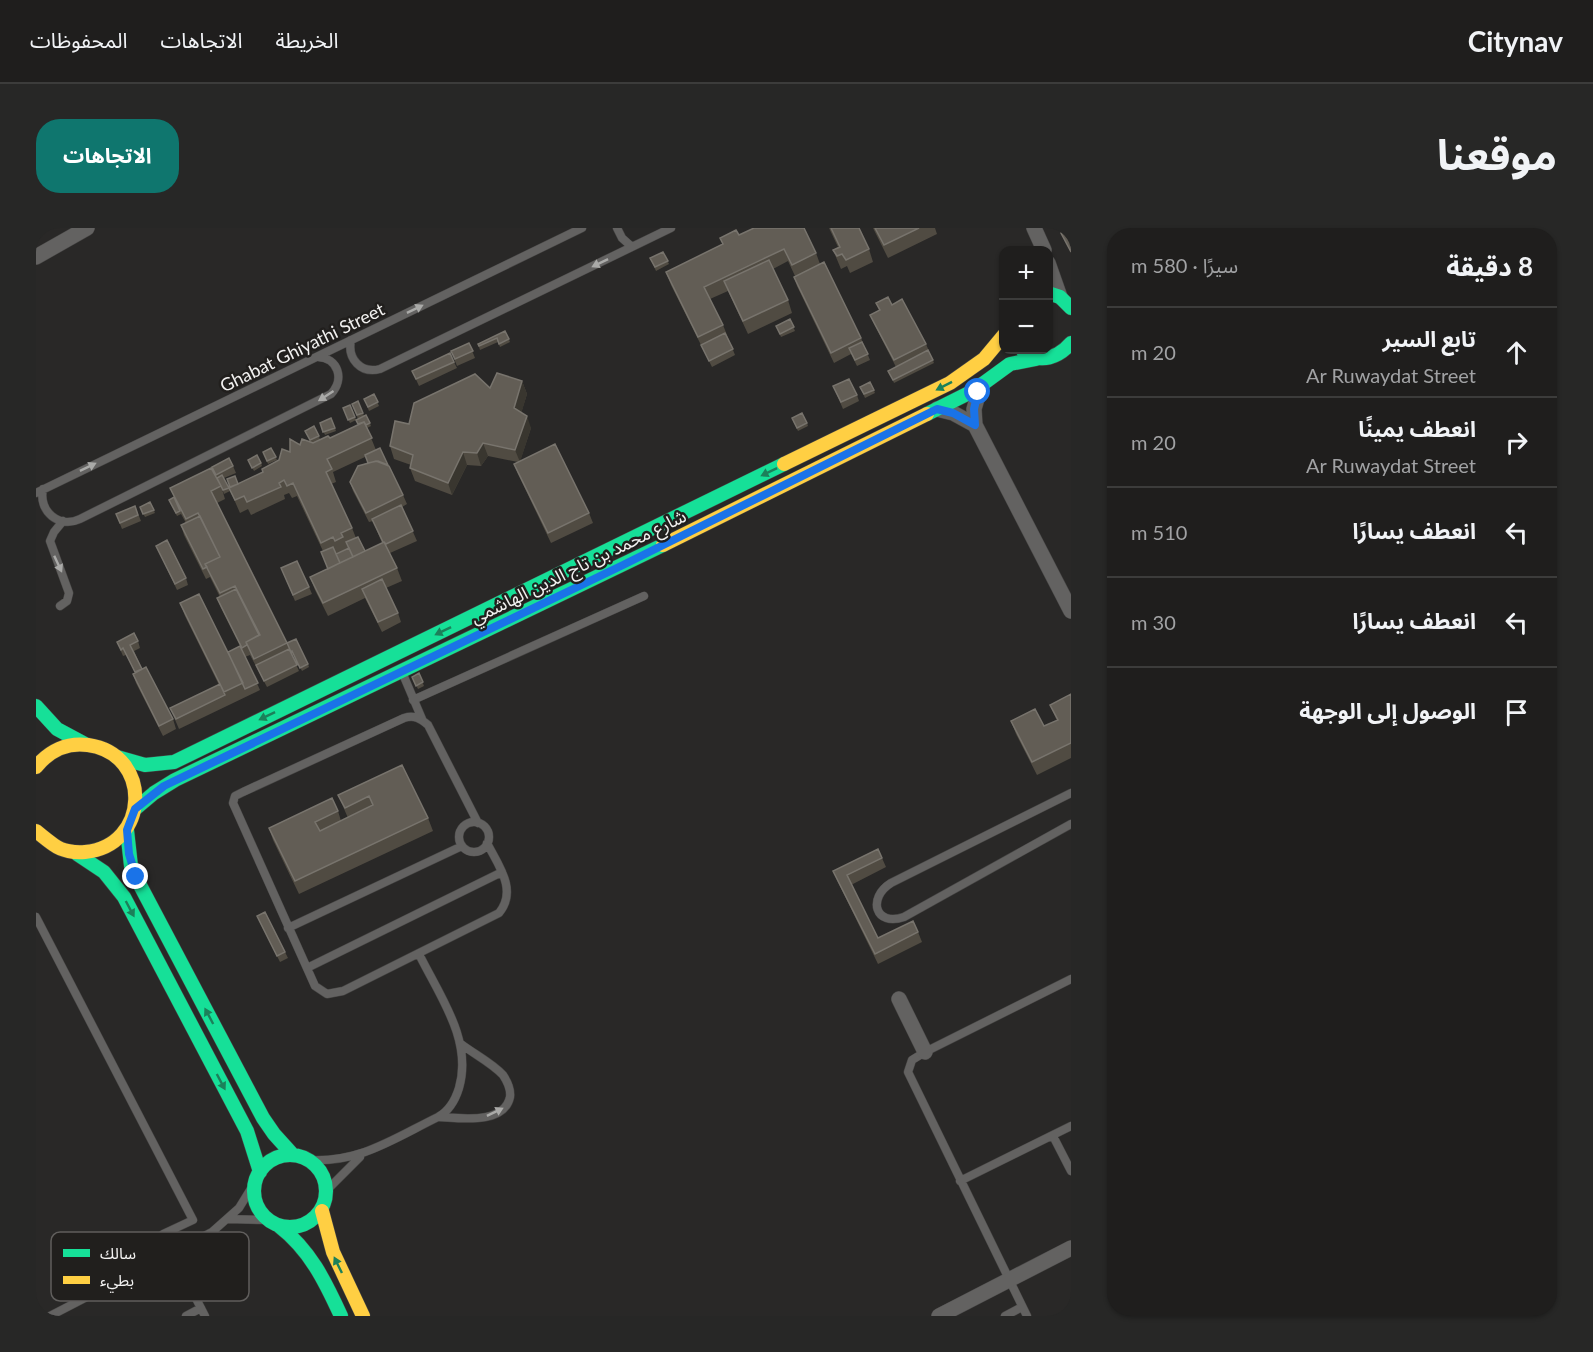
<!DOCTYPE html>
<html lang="ar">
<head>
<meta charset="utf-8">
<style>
	:root { --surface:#1f1e1d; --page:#272726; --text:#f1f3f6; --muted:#a1a2a4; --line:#3c3c3b; --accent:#0f766e }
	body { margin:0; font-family:Lato,"Noto Sans Arabic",sans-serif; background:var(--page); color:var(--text); direction:rtl }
	.controls { position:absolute; right:18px; top:18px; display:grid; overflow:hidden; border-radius:12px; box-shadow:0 2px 4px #0004 }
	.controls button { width:54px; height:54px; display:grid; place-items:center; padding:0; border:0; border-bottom:2px solid var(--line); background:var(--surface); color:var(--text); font:30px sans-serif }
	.stop { position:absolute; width:18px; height:18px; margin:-14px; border:4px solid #1a73e8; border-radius:50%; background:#fff }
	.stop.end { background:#1a73e8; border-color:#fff; box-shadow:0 2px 6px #0008 }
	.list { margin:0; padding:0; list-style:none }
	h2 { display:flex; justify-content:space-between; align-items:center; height:78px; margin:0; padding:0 24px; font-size:26px }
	h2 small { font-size:20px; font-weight:400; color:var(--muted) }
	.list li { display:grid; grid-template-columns:39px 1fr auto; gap:18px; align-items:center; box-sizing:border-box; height:90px; padding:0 24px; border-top:2px solid var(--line) }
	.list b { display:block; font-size:22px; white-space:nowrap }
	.list p { margin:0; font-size:20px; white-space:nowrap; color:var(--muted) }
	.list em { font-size:20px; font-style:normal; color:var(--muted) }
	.icon { flex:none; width:33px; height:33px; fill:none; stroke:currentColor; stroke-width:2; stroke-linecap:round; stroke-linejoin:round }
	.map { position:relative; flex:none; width:1035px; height:1088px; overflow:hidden; direction:ltr; border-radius:24px }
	header { display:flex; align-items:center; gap:36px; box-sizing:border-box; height:84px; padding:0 30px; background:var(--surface); border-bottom:2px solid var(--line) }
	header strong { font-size:28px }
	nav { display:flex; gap:33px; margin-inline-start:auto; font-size:21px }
	.intro { display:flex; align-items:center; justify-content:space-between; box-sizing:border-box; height:144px; padding:0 36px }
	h1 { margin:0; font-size:42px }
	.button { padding:15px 27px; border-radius:24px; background:var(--accent); color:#fff; font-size:21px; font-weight:700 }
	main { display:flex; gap:36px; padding:0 36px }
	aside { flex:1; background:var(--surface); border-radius:24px; box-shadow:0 2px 4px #0004 }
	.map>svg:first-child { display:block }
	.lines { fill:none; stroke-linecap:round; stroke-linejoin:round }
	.lane-casing { stroke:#474645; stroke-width:9 }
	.street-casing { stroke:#474645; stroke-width:16 }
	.fast-casing { stroke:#474645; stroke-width:15 }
	.slow-casing { stroke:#474645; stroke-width:15 }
	.lane { stroke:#636261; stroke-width:8 }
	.street { stroke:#636261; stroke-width:15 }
	.fast { stroke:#16e098; stroke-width:14 }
	.slow { stroke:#ffcf43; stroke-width:14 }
	.wall { fill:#504b42; fill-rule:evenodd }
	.shaded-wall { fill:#39362f }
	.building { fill:#625d55; stroke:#78746d; stroke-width:1.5 }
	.oneway { fill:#aaaaa8 }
	.oneway2 { fill:#1c805a }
	.route { stroke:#1a73e8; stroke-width:8 }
	.labels { text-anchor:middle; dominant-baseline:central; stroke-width:5; stroke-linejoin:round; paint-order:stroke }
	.street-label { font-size:18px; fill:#f2f1f0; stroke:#211f1d }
	.key { fill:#211f1d; stroke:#605e5c; stroke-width:1.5 }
	.key-label { font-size:16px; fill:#f2f1f0 }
</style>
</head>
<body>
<header>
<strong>Citynav</strong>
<nav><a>الخريطة</a><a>الاتجاهات</a><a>المحفوظات</a></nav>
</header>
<div class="intro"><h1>موقعنا</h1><a class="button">الاتجاهات</a></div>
<main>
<aside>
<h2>8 دقيقة<small>سيرًا · 580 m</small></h2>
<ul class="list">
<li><svg class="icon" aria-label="ahead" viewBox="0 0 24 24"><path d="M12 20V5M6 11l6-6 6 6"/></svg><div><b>تابع السير</b><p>Ar Ruwaydat Street</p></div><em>20 m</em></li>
<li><svg class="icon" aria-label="right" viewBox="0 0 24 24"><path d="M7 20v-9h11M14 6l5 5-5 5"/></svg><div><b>انعطف يمينًا</b><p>Ar Ruwaydat Street</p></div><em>20 m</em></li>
<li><svg class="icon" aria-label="left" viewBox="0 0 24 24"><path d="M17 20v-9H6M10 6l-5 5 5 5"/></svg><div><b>انعطف يسارًا</b></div><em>510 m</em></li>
<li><svg class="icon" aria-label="left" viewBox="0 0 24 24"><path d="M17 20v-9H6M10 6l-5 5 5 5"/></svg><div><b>انعطف يسارًا</b></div><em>30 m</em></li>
<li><svg class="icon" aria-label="arrive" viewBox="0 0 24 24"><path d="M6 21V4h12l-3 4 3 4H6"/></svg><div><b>الوصول إلى الوجهة</b></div></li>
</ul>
</aside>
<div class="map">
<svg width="1035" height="1088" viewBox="0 0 1035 1088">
	<rect width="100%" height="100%" fill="#292827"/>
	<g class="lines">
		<g class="lane-casing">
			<path id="lane" d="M581,0l5,10 10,9
				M315,112c-4,19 10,34 29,29l291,-141
				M7,261c-5,22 16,40 37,30l251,-125c14,-15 7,-36 -13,-37
				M0,265l546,-265
				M24,378l7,-5 2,-8 -19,-52 4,-9 9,-11
				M366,444l20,47
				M377,472l231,-104
				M1035,565l-180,90c-24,15 -16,44 13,34l167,-93
				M423 609a15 15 0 1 1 30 0a15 15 0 1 1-30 0Z
				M442,595l-50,-98c-8,-7 -14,-10 -24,-7l-161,74 -8,4 -2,7 82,183 12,8 16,-3 156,-78c19,-23 -1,-48 -12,-70
				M0,689l157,303 -30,14 42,82
				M252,700l174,-82
				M271,740l195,-96
				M403,889c21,1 65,8 71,-20 1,-8 -3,-16 -7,-22 -11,-12 -29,-21 -42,-31
				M1017,908l18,35
				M272,932c52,3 85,-21 130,-43 11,-6 17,-16 21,-29 14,-48 -20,-93 -40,-134
				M924,953l111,-55
				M291,962l33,-33
				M192,991l40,1
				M14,1088l162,-84 27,-24 16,-26
				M150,1088l15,-8
				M969,1088l17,-9
				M991,1088l-119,-244 4,-12 13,-8 146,-73"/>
		</g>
		<g class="street-casing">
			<path id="street" d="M998,0l10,22
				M0,29l51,-29
				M1012,35l12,34
				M945,157l-7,24 1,16 96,186
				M901,181l16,4 22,12
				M863,771l26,53
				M903,1088l132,-68"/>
		</g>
		<g class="fast-casing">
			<path id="fast" d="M1012,65l12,4 11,11
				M988,125c18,10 34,5 47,-10
				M891,186l46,-23 37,-27 26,-5
				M0,478l21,23 28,15
				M81,529l28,8 29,-3 610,-298
				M99,581l19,-16 21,-13 488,-235
				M91,602l4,36 10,21 122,231 11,16 19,21
				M41,626l27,18 20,25 123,234 13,41
				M218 963a36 36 0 1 1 72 0a36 36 0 1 1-72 0Z
				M243,998c31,24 46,55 62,90"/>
		</g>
		<g class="slow-casing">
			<path id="slow" d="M748,236l166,-81 34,-24 20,-24
				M627,317l264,-131
				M0,539c13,-16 31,-25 52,-22 65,9 62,101 -3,107 -10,1 -23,-1 -31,-7 -6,-4 -12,-9 -18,-14
				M286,983l11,41 30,64"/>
		</g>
		<use href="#lane" class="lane"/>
		<use href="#street" class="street"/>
		<use href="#fast" class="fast"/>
		<use href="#slow" class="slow"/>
	</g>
	<path class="wall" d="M793,0h30l10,21 4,13 -23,11 -3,-7 -6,3 -8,-19 5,-3z
		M837,0h62l2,6 -49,24z
		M703,7l77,18 4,11 41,74 9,22 -13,6 -6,-12 -17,9 -37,-77 -3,-9 1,-1 -7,-15 -15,8 15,31 4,13 -44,21 -20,-43 -18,8 13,26 12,30 -23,12 -41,-82 -5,-13 57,-28 -3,-6z
		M627,24l6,12 -13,7 -6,-13z
		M840,75l16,2 34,39 8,19 -40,20 -4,-9 6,-7 -22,-43 -4,-9 9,-4z
		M754,91l5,12 -14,6 -5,-11z
		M469,103l5,11 -10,5 -2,-5 -18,8 -2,-6z
		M433,115l6,15 -18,8 -6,-15z
		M418,134l3,6 -38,18 -7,-15z
		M486,153l5,13 -6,19 10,15 -11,33 69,52 4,10 -42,20 -33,-69 -4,-10 4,-2 -30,-6 -7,10 -14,-1 -15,30 -37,-14 -5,-13 1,-3 -17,-6 -4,-13 19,-22 81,-36z
		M834,154l5,11 -10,5 -5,-11z
		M797,158l24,9 2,6 -16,8z
		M338,166l5,12 -10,5 -5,-12z
		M322,173l6,15 -6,3 -6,-15z
		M314,177l6,15 -6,3 -7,-15z
		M330,187l5,11 -4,2 9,22 13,16 14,29 4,9 -5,3 15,34 -27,12 7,15 5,13 -16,7 12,25 3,9 -19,10 -17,-34 -37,18 -13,-26 -5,-13 17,-8 -4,-18 -26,-55 -5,2 -3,-5 -5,2 1,4 -34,16 -3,-6 -8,4 -11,-25 34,-16 27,-20 20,-11 -5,-10 9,-5 6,13 10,-1 28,-13zM329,229l3,6 -18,19 3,9 16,31 4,-1 9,22 -17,8 -9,-13 -4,-10 -21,-44 5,-2 -3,-10z
		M295,190l5,13 -11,4 -5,-12z
		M757,193l14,2 1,3 -10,5z
		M235,220l6,12 -9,4 -5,-12z
		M212,232l13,3 1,3 -8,5z
		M197,238l3,7 -12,5 6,13 -6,3 -3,-8 4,13 -8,4 70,140 21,21 1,3 -7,4 -8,-16h-2l7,16 -32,16 -17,-32 -5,2 15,33 -81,39 -9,-21 49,-23 -34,-69 -5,-13 48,49 12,-6 -19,-38 -4,-10 3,-1 -10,-20 -4,2 -22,-44 -3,-10 5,-2 -5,-9 -4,2 -7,-13 4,-6 -4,-9z
		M114,274l5,11 -10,4 -5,-10z
		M99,278l6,15 -19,8 -6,-15z
		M120,318l30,32 2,7 -11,5z
		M245,340l28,19 3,7 -17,7z
		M102,413l2,7 -6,3 8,18 31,50 3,10 -13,7 -27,-53 -3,-9 2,-2 -9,-17 -3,1 -6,-14z
		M383,445l5,13 -6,3 -6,-12z
		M1035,466v64l-34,17 -21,-41 -5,-13 33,5 13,-5 -7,-16z
		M366,537l26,53 5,13 -134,63 -26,-54 -4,-12 69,-17 3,10 7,-3 -10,-23z
		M846,630l4,9 -35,18 27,53 40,-6 4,10 -44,22 -41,-84 -4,-9z
		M221,688l28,36 3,6 -8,4z"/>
	<path class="shaded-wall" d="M486,153l5,13 -8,27 -5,-13z
		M491,188l4,12 -11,34 -5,-12z
		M447,215l5,13 -7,10 -4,-13z
		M427,224l4,13 -15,30 -4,-12z"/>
	<path class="building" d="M718,0h50l12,25 -24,12 -8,-16 -80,38 19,38 -25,12 -32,-65 57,-28 -3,-6 16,-8 3,5z
		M795,0h28l10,21 -23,11 -4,-6 -5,2 -4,-6 7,-3z
		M839,0h44l-35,17z
		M1032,2l3,5v17l-10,-19z
		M627,24l5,9 -13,6 -5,-9z
		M733,32l19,40 -45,21 -19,-40z
		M788,34l37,76 -30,15 -37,-76z
		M852,69l4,8 10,-6 24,45 -32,16 -24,-45 10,-5 -4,-7z
		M754,91l4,8 -14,7 -4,-8z
		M469,103l4,8 -10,5 -2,-6 -18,8 -1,-2z
		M689,105l8,16 -24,12 -8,-16z
		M826,114l6,12 -13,6 -6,-12z
		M433,115l4,8 -18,8 -4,-8z
		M892,122l5,10 -40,20 -5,-9z
		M414,125l4,9 -38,17 -4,-8z
		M461,145l25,8 -8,27 13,8 -12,34 -32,-7 -6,10 -14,-1 -15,31 -38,-15 3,-13 -23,-9 5,-25 14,3 5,-21 61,-29 15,14z
		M813,151l8,16 -16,7 -8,-16z
		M834,154l4,8 -10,4 -4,-7z
		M338,166l4,8 -10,5 -4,-8z
		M322,173l5,12 -6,2 -5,-11z
		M314,177l5,12 -7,3 -5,-12z
		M766,185l5,10 -10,5 -5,-10z
		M330,187l4,8 -4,2 -2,-3 -6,2 -2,-4z
		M295,190l4,10 -12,4 -3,-9z
		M328,194l8,16 -45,21 5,10 -6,3 26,56 -11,5 2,4 -8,4 -2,-4 -12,6 -28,-60 -6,3 -3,-6 -5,3 2,4 -34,15 -3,-6 -9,4 -6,-12 34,-16 -1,-3 17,-9 3,-11 8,3v-13l10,6 2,-6 11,4 15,-7 2,2z
		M278,198l5,10 -9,4 -5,-9z
		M519,216l34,69 -41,20 -34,-69z
		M235,220l5,9 -9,4 -4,-9z
		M344,220l8,17 -10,-4 -10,2 -3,-8z
		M221,227l4,8 -9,5 -4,-8z
		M193,230l4,8 -17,9 -4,-8z
		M340,233l13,5 14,29 -37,18 -16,-31 8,-16z
		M175,240l10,18 -10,5 76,152 -33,16 -8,-17 14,-7 -25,-49 -15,7 -15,-29 15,-7 -22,-44 -12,6 -16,-31z
		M186,247l7,13 -6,2 -6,-12z
		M199,248l3,8 -8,3 -3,-8z
		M138,269l6,14 -4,2 -7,-13z
		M114,274l4,8 -11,4 -3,-7z
		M365,277l12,26 -27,13 -2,-2h-1l-11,-23z
		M99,278l3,9 -18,8 -4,-9z
		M164,288l20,41 -15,7 2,3 -4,2 -22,-44z
		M322,309l7,14 -12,6 -7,-15z
		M131,312l19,38 -11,6 -19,-38z
		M348,314l13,26 -74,35 -13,-26z
		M297,319l7,16 -12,6 -7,-17z
		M313,320l4,9 -13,6 -4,-9z
		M261,333l12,26 -16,8 -12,-27z
		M346,351l16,34 -20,9 -16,-33z
		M200,361l23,46 -13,7 1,3 -5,3 -25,-50z
		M163,366l44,89 -19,9 -44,-89z
		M98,405l4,8 -8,4 12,24 -7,3 -12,-24 -2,2 -4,-8z
		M260,411l12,25 -8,4 -8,-17 -1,1 -4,-9z
		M204,418l18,37 -13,6 -17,-37z
		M253,421l8,16 -33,16 -8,-16z
		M110,439l27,52 -14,7 -26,-52z
		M383,445l4,9 -7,4 -4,-9z
		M184,456l5,11 -49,24 -6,-11z
		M1035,466v49l-39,19 -21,-41 24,-12 9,17 14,-6 -8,-15z
		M366,537l26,53 -133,63 -26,-53 63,-30 6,13 -23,11 5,9 53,-26 -4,-9 -24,12 -7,-13z
		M842,621l4,9 -35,17 31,63 35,-17 5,11 -43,22 -42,-83z
		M229,684l20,40 -8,4 -20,-40z"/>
	<defs><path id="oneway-solid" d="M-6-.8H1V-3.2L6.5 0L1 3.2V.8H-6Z" transform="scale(1.5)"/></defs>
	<g class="oneway">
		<use href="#oneway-solid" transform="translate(564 35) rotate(154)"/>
		<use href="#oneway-solid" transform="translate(379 81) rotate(-26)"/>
		<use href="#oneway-solid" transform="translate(290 168) rotate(147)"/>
		<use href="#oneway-solid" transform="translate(52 239) rotate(-26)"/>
		<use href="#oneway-solid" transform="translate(22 336) rotate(65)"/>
		<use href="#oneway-solid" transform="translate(459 884) rotate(-26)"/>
	</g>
	<g class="oneway2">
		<use href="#oneway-solid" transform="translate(908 158) rotate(153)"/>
		<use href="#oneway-solid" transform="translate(733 244) rotate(154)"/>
		<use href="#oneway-solid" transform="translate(407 403) rotate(154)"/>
		<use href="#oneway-solid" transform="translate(231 488) rotate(154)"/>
		<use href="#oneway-solid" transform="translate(94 681) rotate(62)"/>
		<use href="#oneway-solid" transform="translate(173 788) rotate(-118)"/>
		<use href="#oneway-solid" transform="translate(185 854) rotate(62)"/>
		<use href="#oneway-solid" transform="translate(302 1037) rotate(-116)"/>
	</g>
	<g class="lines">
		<path class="route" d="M100,649l-7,-23 -2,-24 8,-21 29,-23 459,-221 314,-156 16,4 22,12 -1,-16 4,-17"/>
	</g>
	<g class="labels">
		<g class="street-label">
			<text transform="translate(266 119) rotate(-26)">Ghabat Ghiyathi Street</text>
			<text transform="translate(542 338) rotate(-26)">شارع محمد بن تاج الدين الهاشمي</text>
		</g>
	</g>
	<rect x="15" y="1004" width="198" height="69" rx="9" class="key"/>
	<rect x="27" y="1021" width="27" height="8" fill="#16e098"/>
	<rect x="27" y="1048" width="27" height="8" fill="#ffcf43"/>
	<g class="key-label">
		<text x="64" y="1031">سالك</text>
		<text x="64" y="1058">بطيء</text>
	</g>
</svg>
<div class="controls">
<button>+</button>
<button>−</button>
</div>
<div class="stop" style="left:942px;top:164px"></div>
<div class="stop end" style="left:100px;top:649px"></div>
</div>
</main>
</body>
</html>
